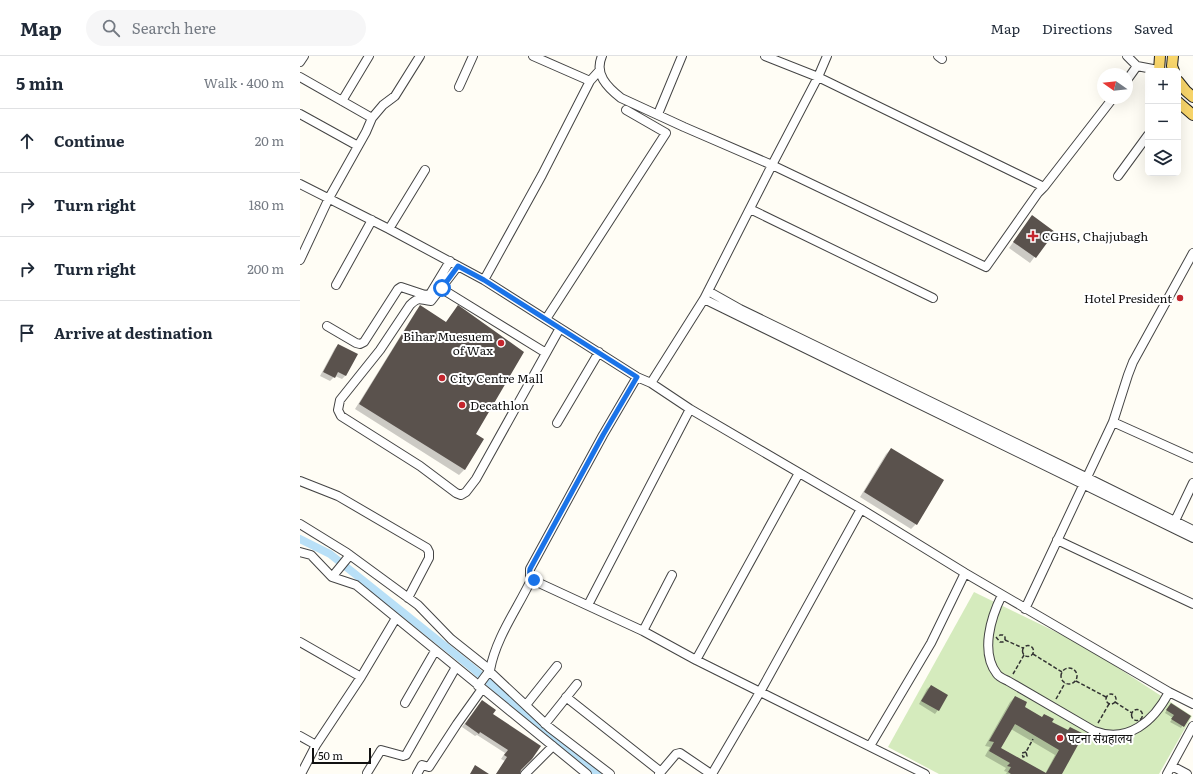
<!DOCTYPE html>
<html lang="en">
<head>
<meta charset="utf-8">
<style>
	:root { --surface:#fff; --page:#f6f6f7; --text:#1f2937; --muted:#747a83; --line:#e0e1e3 }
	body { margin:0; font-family:Literata,"Noto Sans Devanagari",serif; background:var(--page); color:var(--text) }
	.controls { position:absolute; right:12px; top:12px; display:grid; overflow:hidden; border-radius:6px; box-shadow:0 4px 16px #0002 }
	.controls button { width:36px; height:36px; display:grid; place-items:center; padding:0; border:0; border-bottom:1px solid var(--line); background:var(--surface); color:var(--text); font:20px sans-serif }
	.compass { position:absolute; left:797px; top:12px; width:36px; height:36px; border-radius:50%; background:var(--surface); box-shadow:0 4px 16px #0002; rotate:284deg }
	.scale { position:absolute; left:12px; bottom:10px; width:59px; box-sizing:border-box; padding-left:4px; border:2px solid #111; border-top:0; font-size:11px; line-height:14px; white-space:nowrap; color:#111; -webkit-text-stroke:3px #fff; paint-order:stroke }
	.stop { position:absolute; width:12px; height:12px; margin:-9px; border:3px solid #1a73e8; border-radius:50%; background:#fff }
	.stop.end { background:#1a73e8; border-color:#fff; box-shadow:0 1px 4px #0008 }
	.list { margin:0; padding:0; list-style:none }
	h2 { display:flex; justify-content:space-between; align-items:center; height:52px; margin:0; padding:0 16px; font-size:17px }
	h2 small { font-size:13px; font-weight:400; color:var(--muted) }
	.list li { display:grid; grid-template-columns:26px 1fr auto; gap:12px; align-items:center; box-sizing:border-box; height:64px; padding:0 16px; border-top:1px solid var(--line) }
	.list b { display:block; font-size:15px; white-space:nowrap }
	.list em { font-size:13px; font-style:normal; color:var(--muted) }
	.icon { flex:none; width:22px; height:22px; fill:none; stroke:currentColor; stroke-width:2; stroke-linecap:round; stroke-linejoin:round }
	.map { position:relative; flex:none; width:893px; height:718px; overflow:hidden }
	header { display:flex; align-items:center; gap:24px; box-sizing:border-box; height:56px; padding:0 20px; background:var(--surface); border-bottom:1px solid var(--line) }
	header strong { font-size:19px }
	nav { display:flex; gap:22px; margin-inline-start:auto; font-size:14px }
	.search { width:280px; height:36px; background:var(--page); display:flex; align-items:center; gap:10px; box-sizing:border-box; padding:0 14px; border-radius:22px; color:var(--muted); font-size:15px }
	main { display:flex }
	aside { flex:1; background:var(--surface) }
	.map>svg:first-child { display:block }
	.green { fill:#d5ebbd }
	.shadow { fill:#0003; fill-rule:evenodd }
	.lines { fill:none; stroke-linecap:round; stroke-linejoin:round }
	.canal { stroke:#b9e0f7; stroke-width:8 }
	.building { fill:#5a524d; fill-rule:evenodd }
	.minor-casing { stroke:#444; stroke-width:10 }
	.major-casing { stroke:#222; stroke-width:12 }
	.path { stroke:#333; stroke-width:1.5; stroke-dasharray:4 2; stroke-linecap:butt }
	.minor { stroke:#fff; stroke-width:8 }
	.major { stroke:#f9d66b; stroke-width:10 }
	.route { stroke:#1a73e8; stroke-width:5 }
	.poi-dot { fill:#c4262e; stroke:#fff; stroke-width:1.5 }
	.labels { text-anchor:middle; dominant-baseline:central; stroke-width:4; stroke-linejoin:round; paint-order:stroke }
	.poi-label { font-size:12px; fill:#111; stroke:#fff; text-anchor:start }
</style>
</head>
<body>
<header>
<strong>Map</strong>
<div class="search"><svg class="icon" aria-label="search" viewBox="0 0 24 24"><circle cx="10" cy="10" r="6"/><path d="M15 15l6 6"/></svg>Search here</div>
<nav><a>Map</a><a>Directions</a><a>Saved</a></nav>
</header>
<main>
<aside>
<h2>5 min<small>Walk · 400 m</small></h2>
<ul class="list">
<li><svg class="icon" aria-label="ahead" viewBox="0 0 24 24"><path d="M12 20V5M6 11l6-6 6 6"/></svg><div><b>Continue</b></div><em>20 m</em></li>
<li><svg class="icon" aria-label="right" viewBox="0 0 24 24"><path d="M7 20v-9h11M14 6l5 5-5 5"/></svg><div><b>Turn right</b></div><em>180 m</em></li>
<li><svg class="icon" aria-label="right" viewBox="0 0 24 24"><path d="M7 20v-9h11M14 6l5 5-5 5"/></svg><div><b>Turn right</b></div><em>200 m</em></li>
<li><svg class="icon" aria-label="arrive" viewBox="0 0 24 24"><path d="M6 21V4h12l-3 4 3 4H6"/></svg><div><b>Arrive at destination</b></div></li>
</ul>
</aside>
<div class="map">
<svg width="893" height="718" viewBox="0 0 893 718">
	<rect width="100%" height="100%" fill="#fffdf5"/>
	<path class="green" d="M674,536l109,53 109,71 -33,58h-220l-51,-27z"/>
	<path class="shadow" d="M732,161l21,15 -23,31 -21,-15z
		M121,251l25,16 12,-16 16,127 9,6 -19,30 -5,5 -104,-66 61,-98z
		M38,289l18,9 -11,22 -3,3 -7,-3 -5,5 -10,-5 15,-28z
		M591,393l25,75 -5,5 -51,-32 26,-43z
		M631,630l7,24 -3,4 -16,-10 8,-15z
		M715,641l8,10 44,24 3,-3 -9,46h-55l1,-2 -3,-1 2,-3 -21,-12 5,-9 -5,-1 25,-44zM711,673l44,26 -10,19 -45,-26z
		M182,645l10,13 28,56 -1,4h-23l9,-13 -4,-2 4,-6 -28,-18 -2,1 -13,-9z
		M869,650l20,10 -8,12 -11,-6 3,-4 -8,-5z"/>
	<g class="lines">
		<path class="canal" d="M0,483l30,15 140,112 127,108"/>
	</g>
	<path class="building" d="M732,159l23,17 -19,26 -23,-16z
		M120,249l26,17 12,-17 66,47 -48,82 8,5 -19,31 -106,-66z
		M38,288l20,10 -12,22 -8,-4 -3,6 -12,-6z
		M591,392l53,32 -27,45 -53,-33z
		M631,629l17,10 -9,16 -18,-10z
		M715,640l12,6 -2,5 17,10 2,-3 10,5 -2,3 16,8 2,-3 14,7 -22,40h-51l-3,-2 3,-5 -4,-1 3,-3 -21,-12 5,-9 -5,-1zM715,668l44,26 -13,23 -45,-25z
		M182,644l14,10 -3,4 48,32 -9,13 -11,11 -1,4h-24l11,-17 -3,-2 4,-5 -28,-18 -1,2 -14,-10z
		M871,647l20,13 -7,11 -13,-8 3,-4 -8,-5z
		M175,709l14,9h-19z"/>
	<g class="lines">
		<g class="minor-casing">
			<path id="minor" d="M233,0l57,25
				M302,0c-8,18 5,31 19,42l63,29 88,38 -68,134 -53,84
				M465,0l53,21 9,-21
				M638,0l4,3
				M827,0l10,10
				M0,6l4,-6
				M0,21l72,41
				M827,24l10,-14 21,4
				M159,31l14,-31
				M42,45l27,-45
				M0,58l58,32
				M358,58l24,-58
				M818,120l30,-41
				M0,128l89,45 95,51 153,97 14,6 39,26 171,100 104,64 204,119 24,12
				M744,131l-226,-110 -46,88 214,102 52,-74 6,-6 69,-89
				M450,153l183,89
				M89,173l36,-59
				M0,204l29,-62 37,-66 6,-14 11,-13 12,-9 25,-40
				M158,210l-27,35c-11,-1 -12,-5 -21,4l-30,45 -40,50 -2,10 3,6 79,50 36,27 5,2 5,-3 10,-13 84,-151
				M184,224l58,-105 48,-94 9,-10
				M36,229l36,-65
				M142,233l104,64
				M408,235l32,18 348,169 105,52
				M404,243l489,239
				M246,263l120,-186 -40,-23
				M27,270l29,17 4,1 4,-2 34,-53 3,-2 24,8 5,-1 20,-33
				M337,321l-34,58 -73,134v7l9,7 104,48 53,29 229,114
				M813,366l80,36
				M257,367l42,-71
				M0,425l38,15 89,52 2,4v6l-21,40
				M0,468l47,29 71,52 33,34 39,31c6,-33 28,-62 42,-92
				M873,469l20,-42
				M757,484l136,64
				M0,496l11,3 21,22 24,8 231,189
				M32,521l18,-22
				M702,539c-11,22 -22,57 -5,79 2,3 7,5 11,7l86,50c34,13 60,-10 75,-39
				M288,549l102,-196
				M725,553l88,-187 15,-47 5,-13 60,-109
				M343,575l29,-56
				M0,586l61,35 35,-59
				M396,604l103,-187
				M189,615l61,57 60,46
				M178,630l12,-16
				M266,641l95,75
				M105,647l30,-52
				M226,649l31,-39
				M245,668l32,-40
				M0,680l16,9
				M570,690l61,-103 34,-70
				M872,710l15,8
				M67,717l14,-23 22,6 3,-1 50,-88
				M1,718l15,-29 45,-68
				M117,718l5,-9 7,2 28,-43 25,-35
				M225,718l28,-28
				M359,718l17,-20 4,-1 31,21
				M412,718l48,-82 101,-183
				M867,718l26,-48"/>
		</g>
		<g class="major-casing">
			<path id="major" d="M873,0l-1,10 2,5
				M859,15l1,-15
				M878,25l8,10 7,6
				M878,46l15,13"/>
		</g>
		<path class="path" d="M696,581l4,5h3l2,-2v-3l-2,-2h-3l-2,2
			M705,584l18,8
			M722.5 595a5.5 5.5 0 1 1 11 0a5.5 5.5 0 1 1-11 0Z
			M733,598l29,18
			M761 620a8 8 0 1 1 16 0a8 8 0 1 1-16 0Z
			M713,618l11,-19
			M776,625l30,16
			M806 643a5 5 0 1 1 10 0a5 5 0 1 1-10 0Z
			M756,643l9,-16
			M815,646l17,11
			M831.5 659a5.5 5.5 0 1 1 11 0a5.5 5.5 0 1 1-11 0Z
			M798,667l11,-19
			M726,696l-4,1 1,4 4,-1 -1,-4 7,-13"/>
		<use href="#minor" class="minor"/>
		<use href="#major" class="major"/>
	</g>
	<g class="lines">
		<path class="route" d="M142,232l16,-22 26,14 153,97 -34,58 -73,134c-1,5 0,7 4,11"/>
	</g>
	<g class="poi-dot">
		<path d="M731 174h4v4h4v4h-4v4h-4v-4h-4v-4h4z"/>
		<circle cx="880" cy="242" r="4"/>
		<circle cx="201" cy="287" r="4"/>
		<circle cx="142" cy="322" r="4"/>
		<circle cx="162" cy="349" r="4"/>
		<circle cx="760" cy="682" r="4"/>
	</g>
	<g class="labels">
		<g class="poi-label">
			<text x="742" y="180">CGHS, Chajjubagh</text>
			<text x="872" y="242" text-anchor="end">Hotel President</text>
			<text x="193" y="280" text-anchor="end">Bihar Muesuem<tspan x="193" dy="14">of Wax</tspan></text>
			<text x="150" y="322">City Centre Mall</text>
			<text x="170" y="349">Decathlon</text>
			<text x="768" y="682">पटना संग्रहालय</text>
		</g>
	</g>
</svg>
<div class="controls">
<button>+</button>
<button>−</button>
<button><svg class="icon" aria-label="layers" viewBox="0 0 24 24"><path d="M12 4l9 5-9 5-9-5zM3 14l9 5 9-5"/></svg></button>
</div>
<svg class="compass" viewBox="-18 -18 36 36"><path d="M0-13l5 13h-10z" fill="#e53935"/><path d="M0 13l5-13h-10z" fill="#747a83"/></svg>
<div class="scale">50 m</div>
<div class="stop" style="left:142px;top:232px"></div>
<div class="stop end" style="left:234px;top:524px"></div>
</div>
</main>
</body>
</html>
